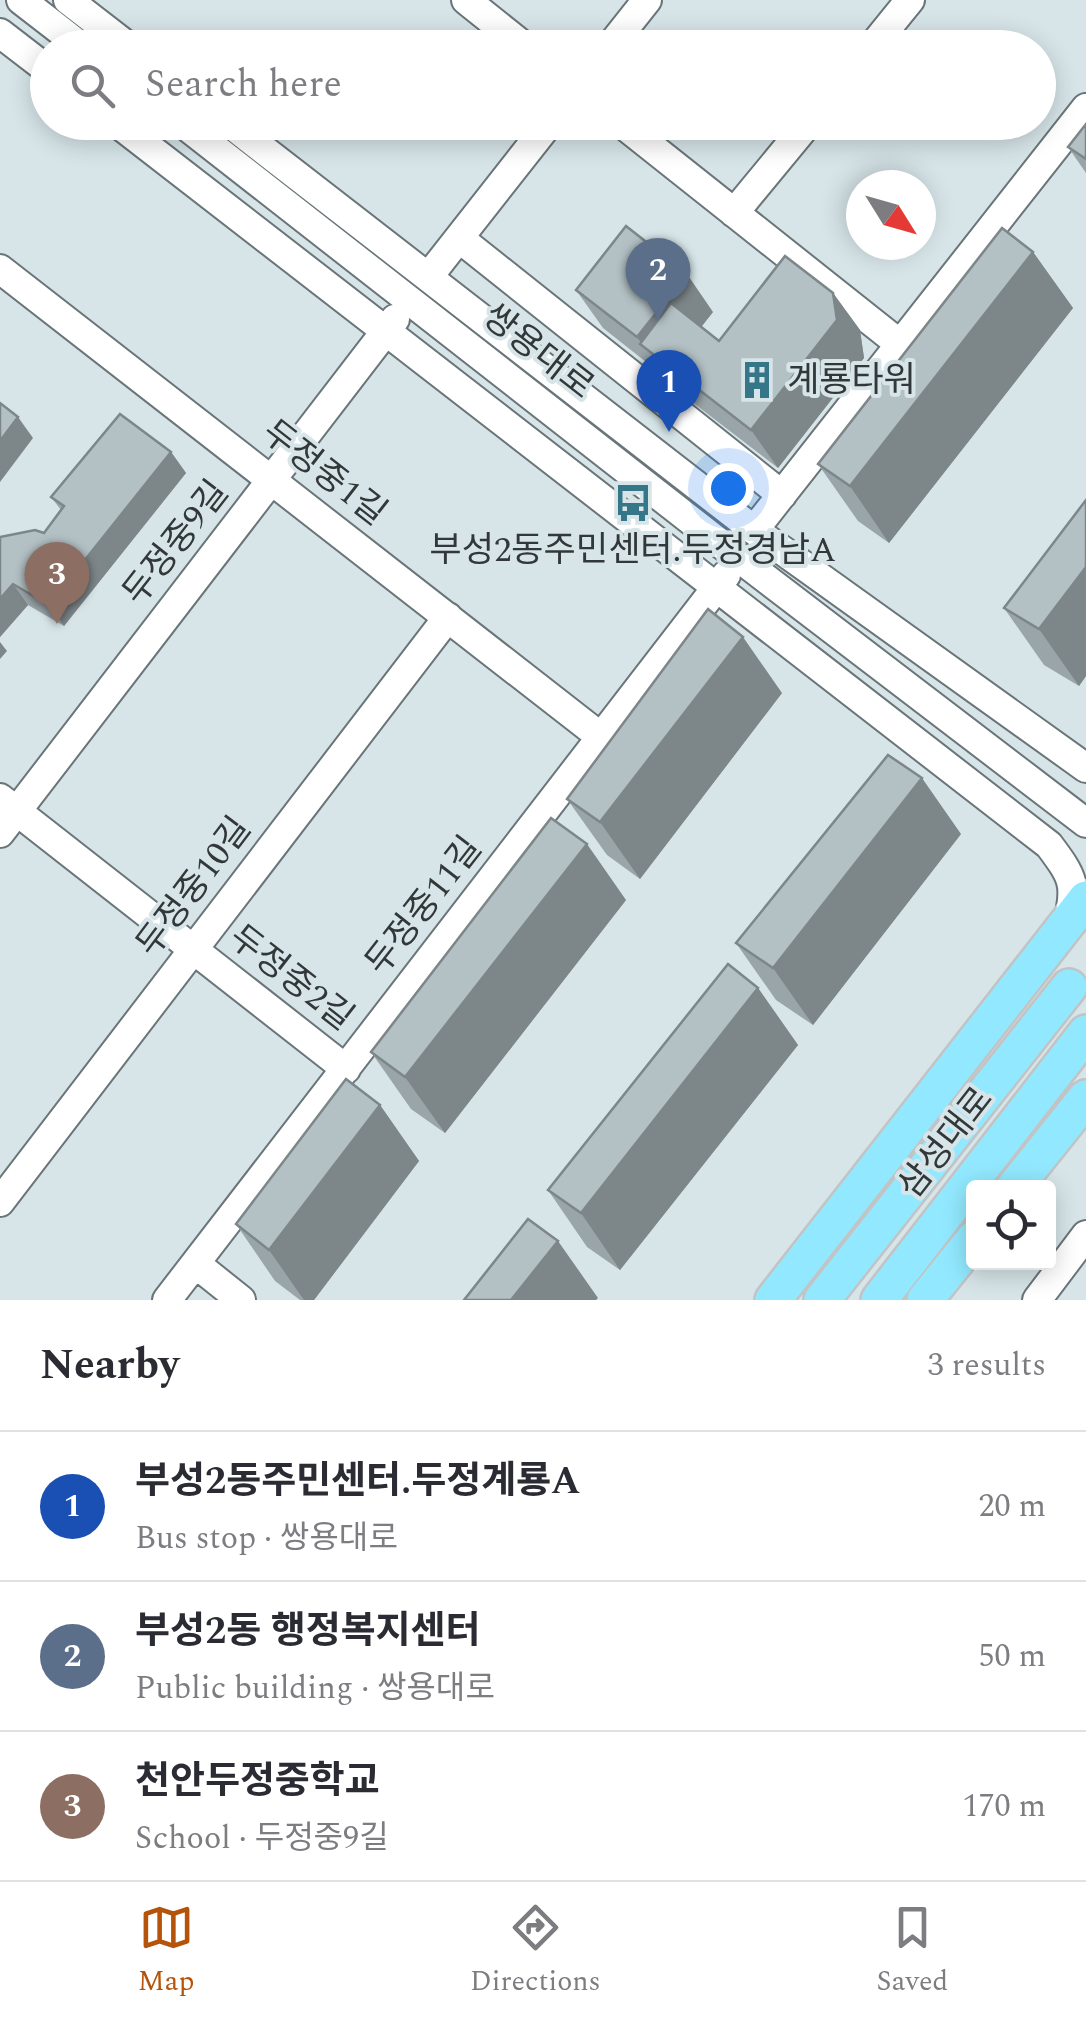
<!DOCTYPE html>
<html lang="en">
<head>
<meta charset="utf-8">
<style>
	:root { --surface:#fff; --page:#f2f2f3; --text:#2b2b33; --muted:#7c7c81; --line:#e1e1e2; --accent:#b45309 }
	body { margin:0; font-family:Spectral,"Noto Sans KR",serif; background:var(--page); color:var(--text) }
	.controls { position:absolute; right:30px; bottom:30px; display:grid; overflow:hidden; border-radius:10px; box-shadow:0 5px 25px #0003 }
	.controls button { width:90px; height:90px; display:grid; place-items:center; padding:0; border:0; border-bottom:2px solid var(--line); background:var(--surface); color:var(--text); font:50px sans-serif }
	.compass { position:absolute; left:846px; top:170px; width:90px; height:90px; border-radius:50%; background:var(--surface); box-shadow:0 5px 25px #0003; rotate:127deg }
	.you { position:absolute; left:728px; top:488px; width:35px; height:35px; margin:-25px; border:8px solid #fff; border-radius:50%; background:#1a73e8; box-shadow:0 0 0 15px #1a73e833 }
	.badge { display:grid; place-items:center; width:65px; height:65px; border-radius:50%; background:var(--accent); color:#fff; font-size:32px; font-weight:700 }
	.pin { position:absolute; translate:-50% -82px; filter:drop-shadow(0 2px 5px #0008) }
	.pin::after { content:''; position:absolute; top:52px; width:35px; height:30px; background:inherit; clip-path:polygon(0 0,100% 0,50% 100%) }
	.list { margin:0; padding:0; list-style:none }
	h2 { display:flex; justify-content:space-between; align-items:center; height:130px; margin:0; padding:0 40px; font-size:42px }
	h2 small { font-size:32px; font-weight:400; color:var(--muted) }
	.list li { display:grid; grid-template-columns:65px 1fr auto; gap:30px; align-items:center; box-sizing:border-box; height:150px; padding:0 40px; border-top:2px solid var(--line) }
	.list b { display:block; font-size:38px; white-space:nowrap }
	.list p { margin:0; font-size:32px; white-space:nowrap; color:var(--muted) }
	.list em { font-size:32px; font-style:normal; color:var(--muted) }
	.icon { flex:none; width:55px; height:55px; fill:none; stroke:currentColor; stroke-width:2; stroke-linecap:round; stroke-linejoin:round }
	.map { position:relative; flex:none; width:1086px; height:1300px; overflow:hidden }
	.search { position:absolute; background:var(--surface); box-shadow:0 5px 25px #0003; left:30px; right:30px; top:30px; height:110px; display:flex; align-items:center; gap:25px; box-sizing:border-box; padding:0 35px; border-radius:55px; color:var(--muted); font-size:38px }
	.sheet { height:580px; background:var(--surface) }
	nav { display:flex; justify-content:space-around; align-items:center; box-sizing:border-box; height:140px; border-top:2px solid var(--line); background:var(--surface); font-size:28px; color:var(--muted) }
	nav a { display:grid; justify-items:center; gap:5px }
	nav .on { color:var(--accent) }
	.map>svg:first-child { display:block }
	.lines { fill:none; stroke-linecap:round; stroke-linejoin:round }
	.minor-casing { stroke:#697579; stroke-width:32 }
	.major-casing { stroke:#c2c3c4; stroke-width:40 }
	.minor { stroke:#fff; stroke-width:28 }
	.major { stroke:#92e9ff; stroke-width:35 }
	.wall { fill:#9aa5a9 }
	.shaded-wall { fill:#7d8689 }
	.building { fill:#b3c0c4; stroke:#7d8689; stroke-width:2.5 }
	.labels { text-anchor:middle; dominant-baseline:central; stroke-width:8; stroke-linejoin:round; paint-order:stroke }
	.street-label { font-size:35px; fill:#323839; stroke:#d7e5e9 }
	.poi-label { font-size:35px; fill:#323839; stroke:#d7e5e9; text-anchor:start }
</style>
</head>
<body>
<div class="map">
<svg width="1086" height="1300" viewBox="0 0 1086 1300">
	<rect width="100%" height="100%" fill="#d7e5e9"/>
	<g class="lines">
		<g class="minor-casing">
			<path id="minor" d="M21,0l62,48
				M68,0l62,48
				M466,0l60,48
				M0,33l48,37
				M609,48l38,-48
				M871,48l39,-48
				M116,122l933,723c24,32 29,40 18,80
				M181,122l558,436 347,265
				M228,122l526,408 332,238
				M620,122l281,223
				M734,213l75,-91
				M459,238l323,257
				M0,269l601,468
				M429,276l121,-154
				M754,530l332,-422
				M0,798l346,271
				M0,833l395,-514
				M0,1202l448,-585
				M196,1264l45,36
				M167,1300l559,-725
				M1037,1300l49,-65"/>
		</g>
		<g class="major-casing">
			<path id="major" d="M1014,1188l72,-90
				M773,1300l313,-401
				M822,1300l247,-313
				M879,1300l207,-267
				M925,1300l49,-61"/>
		</g>
		<use href="#minor" class="minor"/>
		<use href="#major" class="major"/>
	</g>
	<path class="wall" d="M1086,124v49l-18,-26z
		M1033,252l40,56 -184,235 -31,-22 -40,-57z
		M576,290l137,22 -12,15 18,14 114,-48 27,37 4,28 -86,110 -112,-86 -6,-9 -57,-45z
		M171,452l15,21 -122,153 -36,-21 -28,32v-100l44,-4 17,-23 -10,-13z
		M1086,500v176l-7,10 -35,-21 -40,-57z
		M782,693l-142,186 -33,-24 -40,-56z
		M961,834l-148,191 -37,-25 -40,-57z
		M626,900l-181,233 -34,-24 -40,-57z
		M758,988l40,57 -178,225 -33,-23 -39,-57z
		M380,1105l39,56 -105,139h-14l-25,-19 -39,-57z"/>
	<path class="shaded-wall" d="M1033,252l40,56 -184,235 -39,-57z
		M687,274l26,38 -43,55 -27,-21 -6,-9z
		M833,293l27,37 4,28 -86,110 -27,-38z
		M18,417l15,21 -33,44v-41z
		M171,452l15,21 -122,153 -15,-21z
		M1086,567v109l-7,10 -40,-57z
		M13,584l15,21 -28,32v-38z
		M743,637l39,56 -142,186 -40,-57z
		M0,642l7,9 -7,8z
		M922,778l39,56 -148,191 -40,-57z
		M587,844l39,56 -181,233 -40,-56z
		M758,988l40,57 -178,225 -39,-57z
		M380,1105l39,56 -105,139h-10l-35,-50z
		M558,1241l40,57 -2,2h-85z"/>
	<path class="building" d="M1086,124v35l-18,-12z
		M626,226l61,48 -50,63 -61,-47z
		M1002,228l31,24 -183,234 -32,-22z
		M785,256l48,37 4,27 -86,110 -111,-86 31,-41 48,38z
		M0,403l18,14 -18,24z
		M120,414l51,38 -122,153 -36,-21 -13,15v-62l35,-7 9,3 20,-27 -13,-9z
		M1086,500v67l-47,62 -35,-21z
		M708,609l35,28 -143,185 -33,-23z
		M888,755l34,23 -149,190 -37,-25z
		M551,818l36,26 -182,233 -34,-25z
		M728,964l30,24 -177,225 -33,-23z
		M346,1079l34,26 -111,145 -33,-26z
		M528,1219l30,22 -47,59h-47z"/>
	<defs>
		<g id="building-bare" transform="scale(3)"><path d="M-4-6H4V6H1V3H-1V6H-4ZM-2.5-4.3h1.7v1.8h-1.7ZM.8-4.3h1.7v1.8H.8ZM-2.5-1h1.7V.8h-1.7ZM.8-1h1.7V.8H.8Z" fill="#357789" stroke="#d7e5e9" stroke-width="2.5" paint-order="stroke"/></g>
		<g id="bus-bare" transform="scale(3)"><path d="M-5-6H5V4H4V6H2V4H-2V6H-4V4H-5ZM-3.5-4V0h7V-4ZM-3.5 1.2v1.5H-2V1.2ZM2 1.2v1.5H3.5V1.2Z" fill="#357789" stroke="#d7e5e9" stroke-width="2.5" paint-order="stroke"/></g>
	</defs>
	<g fill-rule="evenodd">
		<use href="#building-bare" x="757" y="380"/>
		<use href="#bus-bare" x="633" y="503"/>
	</g>
	<g class="labels">
		<g class="street-label">
			<text transform="translate(538 352) rotate(38)">쌍용대로</text>
			<text transform="translate(324 473) rotate(38)">두정중1길</text>
			<text transform="translate(176 543) rotate(-52)">두정중9길</text>
			<text transform="translate(194 887) rotate(-53)">두정중10길</text>
			<text transform="translate(424 906) rotate(-52)">두정중11길</text>
			<text transform="translate(291 978) rotate(38)">두정중2길</text>
			<text transform="translate(946 1143) rotate(-52)">삼성대로</text>
		</g>
		<g class="poi-label">
			<text x="787" y="380">계룡타워</text>
			<text x="633" y="550" text-anchor="middle">부성2동주민센터.두정경남A</text>
		</g>
	</g>
</svg>
<div class="controls">
<button><svg class="icon" aria-label="locate" viewBox="0 0 24 24"><circle cx="12" cy="12" r="6"/><path d="M12 2v4M12 18v4M2 12h4M18 12h4"/></svg></button>
</div>
<svg class="compass" viewBox="-18 -18 36 36"><path d="M0-13l5 13h-10z" fill="#e53935"/><path d="M0 13l5-13h-10z" fill="#7c7c81"/></svg>
<div class="you"></div>
<div class="pin badge" style="left:669px;top:432px;background:#1a4fb4">1</div>
<div class="pin badge" style="left:658px;top:320px;background:#5c6f8a">2</div>
<div class="pin badge" style="left:57px;top:624px;background:#8d6e63">3</div>
<div class="search"><svg class="icon" aria-label="search" viewBox="0 0 24 24"><circle cx="10" cy="10" r="6"/><path d="M15 15l6 6"/></svg>Search here</div>
</div>
<section class="sheet">
<h2>Nearby<small>3 results</small></h2>
<ul class="list">
<li><span class="badge" style="background:#1a4fb4">1</span><div><b>부성2동주민센터.두정계룡A</b><p>Bus stop · 쌍용대로</p></div><em>20 m</em></li>
<li><span class="badge" style="background:#5c6f8a">2</span><div><b>부성2동 행정복지센터</b><p>Public building · 쌍용대로</p></div><em>50 m</em></li>
<li><span class="badge" style="background:#8d6e63">3</span><div><b>천안두정중학교</b><p>School · 두정중9길</p></div><em>170 m</em></li>
</ul>
</section>
<nav>
<a class="on"><svg class="icon" aria-label="map" viewBox="0 0 24 24"><path d="M3 6l6-2 6 2 6-2v14l-6 2-6-2-6 2zM9 4v14M15 6v14"/></svg>Map</a>
<a><svg class="icon" aria-label="directions" viewBox="0 0 24 24"><path d="M12 3l9 9-9 9-9-9zM9 14v-3h6M13 9l2 2-2 2"/></svg>Directions</a>
<a><svg class="icon" aria-label="saved" viewBox="0 0 24 24"><path d="M7 4h10v16l-5-4-5 4z"/></svg>Saved</a>
</nav>
</body>
</html>
